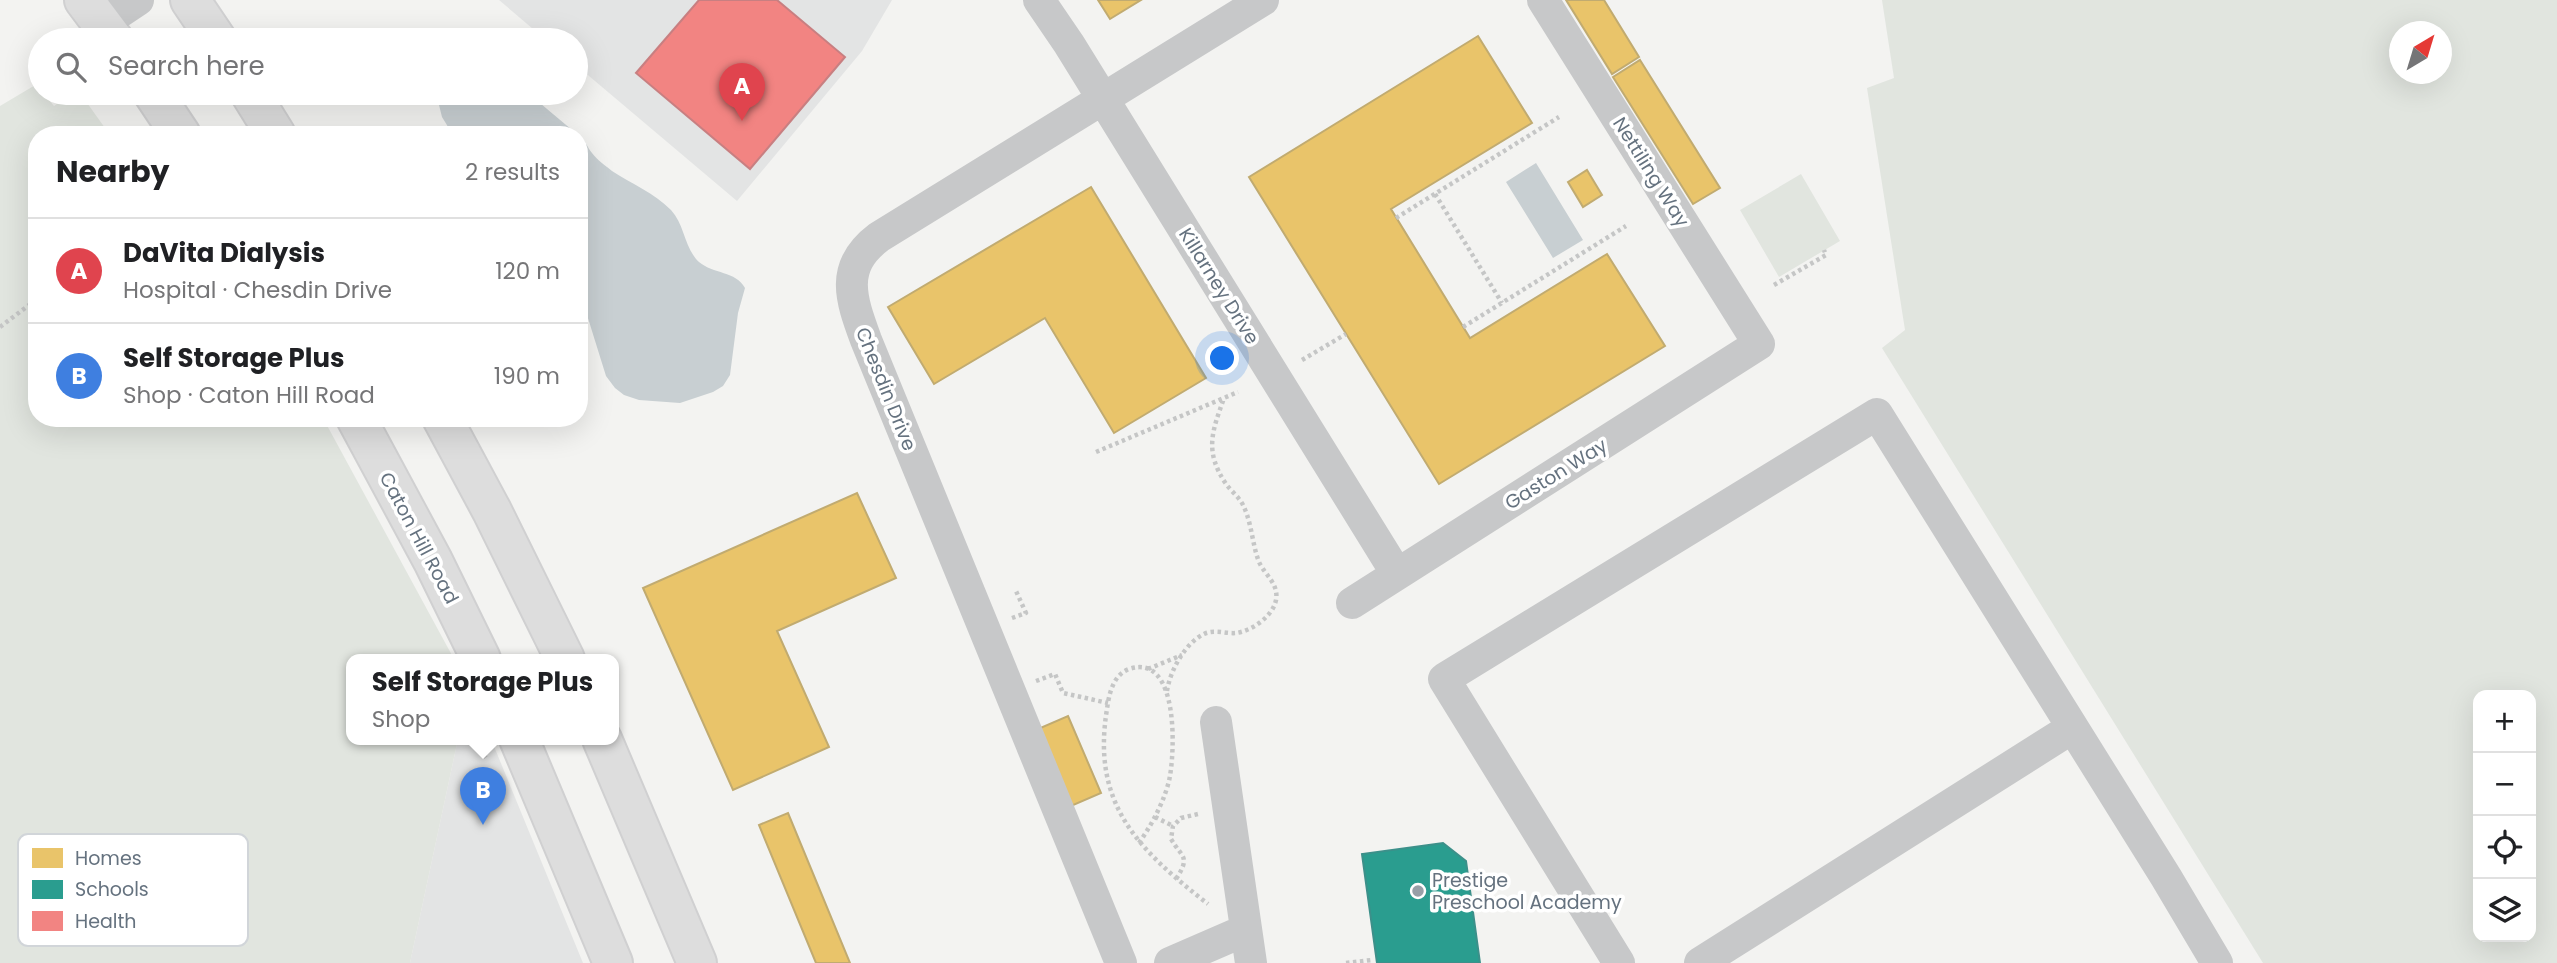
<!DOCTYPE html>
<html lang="en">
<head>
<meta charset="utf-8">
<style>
	:root { --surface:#fff; --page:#f6f6f6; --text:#202124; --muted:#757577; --line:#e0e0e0; --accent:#565a5f }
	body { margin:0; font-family:Poppins,sans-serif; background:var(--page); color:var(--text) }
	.controls { position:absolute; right:21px; bottom:21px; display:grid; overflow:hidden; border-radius:14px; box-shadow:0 7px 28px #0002 }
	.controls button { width:63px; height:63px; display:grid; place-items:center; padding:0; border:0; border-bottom:2px solid var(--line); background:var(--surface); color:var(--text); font:35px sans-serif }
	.compass { position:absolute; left:2389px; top:21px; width:63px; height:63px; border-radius:50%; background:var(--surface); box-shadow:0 7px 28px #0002; rotate:38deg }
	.you { position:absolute; left:1223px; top:359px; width:24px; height:24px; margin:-18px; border:5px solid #fff; border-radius:50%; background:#1a73e8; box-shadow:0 0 0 10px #1a73e833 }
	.badge { display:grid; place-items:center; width:46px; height:46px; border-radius:50%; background:var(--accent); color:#fff; font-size:23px; font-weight:700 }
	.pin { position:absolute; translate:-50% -58px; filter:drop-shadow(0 2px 4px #0008) }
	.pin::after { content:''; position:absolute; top:37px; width:24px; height:21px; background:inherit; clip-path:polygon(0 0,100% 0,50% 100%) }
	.popup { position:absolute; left:346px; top:654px; width:273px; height:91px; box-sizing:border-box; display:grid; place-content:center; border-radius:14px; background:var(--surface); filter:drop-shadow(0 2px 5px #0005); font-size:23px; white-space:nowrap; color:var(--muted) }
	.popup b { font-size:26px; color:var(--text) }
	.popup::after { content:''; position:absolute; left:50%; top:100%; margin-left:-14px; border:14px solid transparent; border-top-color:var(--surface) }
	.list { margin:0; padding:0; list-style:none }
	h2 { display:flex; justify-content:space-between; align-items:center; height:91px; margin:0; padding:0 28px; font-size:30px }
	h2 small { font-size:23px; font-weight:400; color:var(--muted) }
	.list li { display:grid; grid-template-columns:46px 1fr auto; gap:21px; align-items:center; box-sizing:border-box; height:105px; padding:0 28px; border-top:2px solid var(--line) }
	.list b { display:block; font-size:26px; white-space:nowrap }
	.list p { margin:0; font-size:23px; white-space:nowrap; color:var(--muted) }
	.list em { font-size:23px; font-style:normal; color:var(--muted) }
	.icon { flex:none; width:38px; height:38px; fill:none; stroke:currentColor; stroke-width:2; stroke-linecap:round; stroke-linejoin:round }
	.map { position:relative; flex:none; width:2557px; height:963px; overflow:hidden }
	.search { position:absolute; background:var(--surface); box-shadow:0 7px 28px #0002; left:28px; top:28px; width:560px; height:77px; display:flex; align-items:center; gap:18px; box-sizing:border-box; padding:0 24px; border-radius:38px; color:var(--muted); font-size:26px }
	.panel { position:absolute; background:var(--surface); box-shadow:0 7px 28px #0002; left:28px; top:126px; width:560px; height:301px; border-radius:28px }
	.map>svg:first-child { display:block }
	.built { fill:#e3e4e4 }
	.green { fill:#e1e5df; fill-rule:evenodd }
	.water { fill:#c8cfd2 }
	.homes { fill:#e9c46a; stroke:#c1ab70; stroke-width:2 }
	.schools { fill:#2a9d8f; stroke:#3c908a; stroke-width:2 }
	.health { fill:#f28482; stroke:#c87f81; stroke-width:2 }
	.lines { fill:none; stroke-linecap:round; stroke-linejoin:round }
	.major-casing { stroke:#d0d0d1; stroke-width:42 }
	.path { stroke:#c5c6c6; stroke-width:4.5; stroke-dasharray:3.5 3.5; stroke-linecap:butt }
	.minor { stroke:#c7c8c9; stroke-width:32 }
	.major { stroke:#ddd; stroke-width:38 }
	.poi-dot { fill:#979fa7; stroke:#fff; stroke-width:2.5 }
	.labels { text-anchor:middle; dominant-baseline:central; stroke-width:7; stroke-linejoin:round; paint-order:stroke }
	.street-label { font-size:19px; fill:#65727f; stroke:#fff }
	.poi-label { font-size:19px; fill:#65727f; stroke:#fff; text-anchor:start }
	.key { fill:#fff; stroke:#d1d5d9; stroke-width:2 }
	.key-label { font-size:19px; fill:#65727f }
</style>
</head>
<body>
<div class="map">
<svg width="2557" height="963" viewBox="0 0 2557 963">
	<rect width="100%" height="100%" fill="#f3f3f1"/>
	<path class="built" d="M499,0h393l-30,51 -125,150 -161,-136v-25h-30z
		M458,739h33l92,224h-173z"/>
	<path class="green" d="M1882,0h675v963h-294l-381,-615 23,-18 -38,-242 27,-10zM2400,32h42v42h-42zM2478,695h53v242h-53z
		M37,84l3,9h3l11,13 19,-13h7l30,42h-73v283h286l131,241h-102v80h106l-48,224h-410v-857z
		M1801,174l39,67 -61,36 -39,-67z"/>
	<path class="water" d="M436,93h92l50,42h-125l-11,-18z
		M579,136c7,5 8,11 13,17 5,7 14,13 20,18 20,13 42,22 59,39 14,15 13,38 28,52 14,12 37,9 46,26l-7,25 -8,62 -7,11 -10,6 -33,11 -41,-3 -15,-5 -9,-7 -9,-12 -19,-61 -8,-15z
		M1536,163l47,77 -30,18 -47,-76z"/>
	<path class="homes" d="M1098,0h43l-31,19z
		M1566,0h38l35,57 -27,17z
		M1478,36l54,87 -141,86 79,129 137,-84 58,92 -226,138 -190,-307z
		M1640,60l80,128 -27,16 -80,-127z
		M1587,170l15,25 -19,12 -15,-25z
		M1091,187l115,191 -92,55 -69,-115 -111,66 -46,-77z
		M857,493l39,85 -119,53 52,116 -96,43 -90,-202z
		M1068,716l33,77 -30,13 -33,-77z
		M788,813l62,150h-34l-57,-138z"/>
	<path class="schools" d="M1443,843l23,18 14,102h-103l-15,-109z"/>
	<path class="health" d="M699,0h78l68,57 -95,112 -114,-96z"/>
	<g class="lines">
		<g class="major-casing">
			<path id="major" d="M84,0l30,40
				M190,0l27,40
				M153,93l28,42
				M250,93l26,42
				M356,418l77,143 48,98
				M442,418l50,93 73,148
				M519,739l94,224
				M602,739l95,224"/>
		</g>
		<path class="path" d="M1435,194l67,109
			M1396,218l163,-101
			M1774,285l52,-30 -2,-5
			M0,327l37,-28
			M1463,327l163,-101
			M1302,360l44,-26
			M1096,452l142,-60
			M1012,618l14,-5 -10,-22
			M1148,669l34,-14
			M1036,681l19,-7 8,19 45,10
			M1167,691c3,-20 18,-48 37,-57 10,-5 22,0 32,-1 16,-2 37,-17 40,-33 3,-16 -11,-25 -17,-38 -7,-18 -7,-39 -16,-57 -4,-8 -12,-14 -17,-21 -22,-33 -14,-52 -2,-86
			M470,739l18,21
			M1155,817l18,9
			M1139,843c13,-19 24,-39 30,-62 6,-26 11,-129 -40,-112 -16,6 -20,25 -22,40 -16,96 32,141 101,195
			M1176,879c15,-23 6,-21 -5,-40l2,-13 8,-8 17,-4
			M1346,963l26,-3"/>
		<path class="minor" d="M1039,0l30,44 328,530
			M102,24l36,-24
			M1352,603l407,-259 -216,-344
			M1216,722l35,241
			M1121,963l-255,-623c-15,-41 -27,-73 13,-103l384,-237
			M1170,963l76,-33
			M1619,963l-175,-284 433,-265 289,463 51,86
			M1700,963l372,-235"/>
		<use href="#major" class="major"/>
	</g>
	<circle class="poi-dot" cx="1418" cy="891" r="7"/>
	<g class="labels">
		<g class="street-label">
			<text transform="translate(1651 172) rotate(58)">Nettiling Way</text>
			<text transform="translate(1219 286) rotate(58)">Killarney Drive</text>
			<text transform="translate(886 389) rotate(68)">Chesdin Drive</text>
			<text transform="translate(1556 474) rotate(-32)">Gaston Way</text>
			<text transform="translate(419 538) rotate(62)">Caton Hill Road</text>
		</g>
		<g class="poi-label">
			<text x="1432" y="880">Prestige<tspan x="1432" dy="22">Preschool Academy</tspan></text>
		</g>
	</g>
	<rect x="18" y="834" width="230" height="112" rx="10" class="key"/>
	<rect x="32" y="848" width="31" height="20" fill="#e9c46a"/>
	<rect x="32" y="880" width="31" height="19" fill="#2a9d8f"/>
	<rect x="32" y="911" width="31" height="20" fill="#f28482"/>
	<g class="key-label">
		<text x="75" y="865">Homes</text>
		<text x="75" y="896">Schools</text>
		<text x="75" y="928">Health</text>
	</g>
</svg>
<div class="controls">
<button>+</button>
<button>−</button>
<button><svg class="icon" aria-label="locate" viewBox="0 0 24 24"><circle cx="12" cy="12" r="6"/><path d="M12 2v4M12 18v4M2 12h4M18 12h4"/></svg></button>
<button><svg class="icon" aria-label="layers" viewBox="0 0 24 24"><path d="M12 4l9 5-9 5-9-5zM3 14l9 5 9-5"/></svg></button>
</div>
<svg class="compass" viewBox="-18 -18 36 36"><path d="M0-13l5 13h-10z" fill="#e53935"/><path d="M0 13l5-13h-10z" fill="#757577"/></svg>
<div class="you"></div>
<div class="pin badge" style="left:742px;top:121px;background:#e0444e">A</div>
<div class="pin badge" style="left:483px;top:825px;background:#3f7fe0">B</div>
<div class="popup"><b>Self Storage Plus</b>Shop</div>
<div class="search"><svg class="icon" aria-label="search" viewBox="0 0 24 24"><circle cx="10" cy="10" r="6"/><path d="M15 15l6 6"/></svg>Search here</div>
<section class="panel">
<h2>Nearby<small>2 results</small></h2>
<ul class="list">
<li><span class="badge" style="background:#e0444e">A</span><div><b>DaVita Dialysis</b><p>Hospital · Chesdin Drive</p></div><em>120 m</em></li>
<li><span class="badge" style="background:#3f7fe0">B</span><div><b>Self Storage Plus</b><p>Shop · Caton Hill Road</p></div><em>190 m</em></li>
</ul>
</section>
</div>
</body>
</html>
